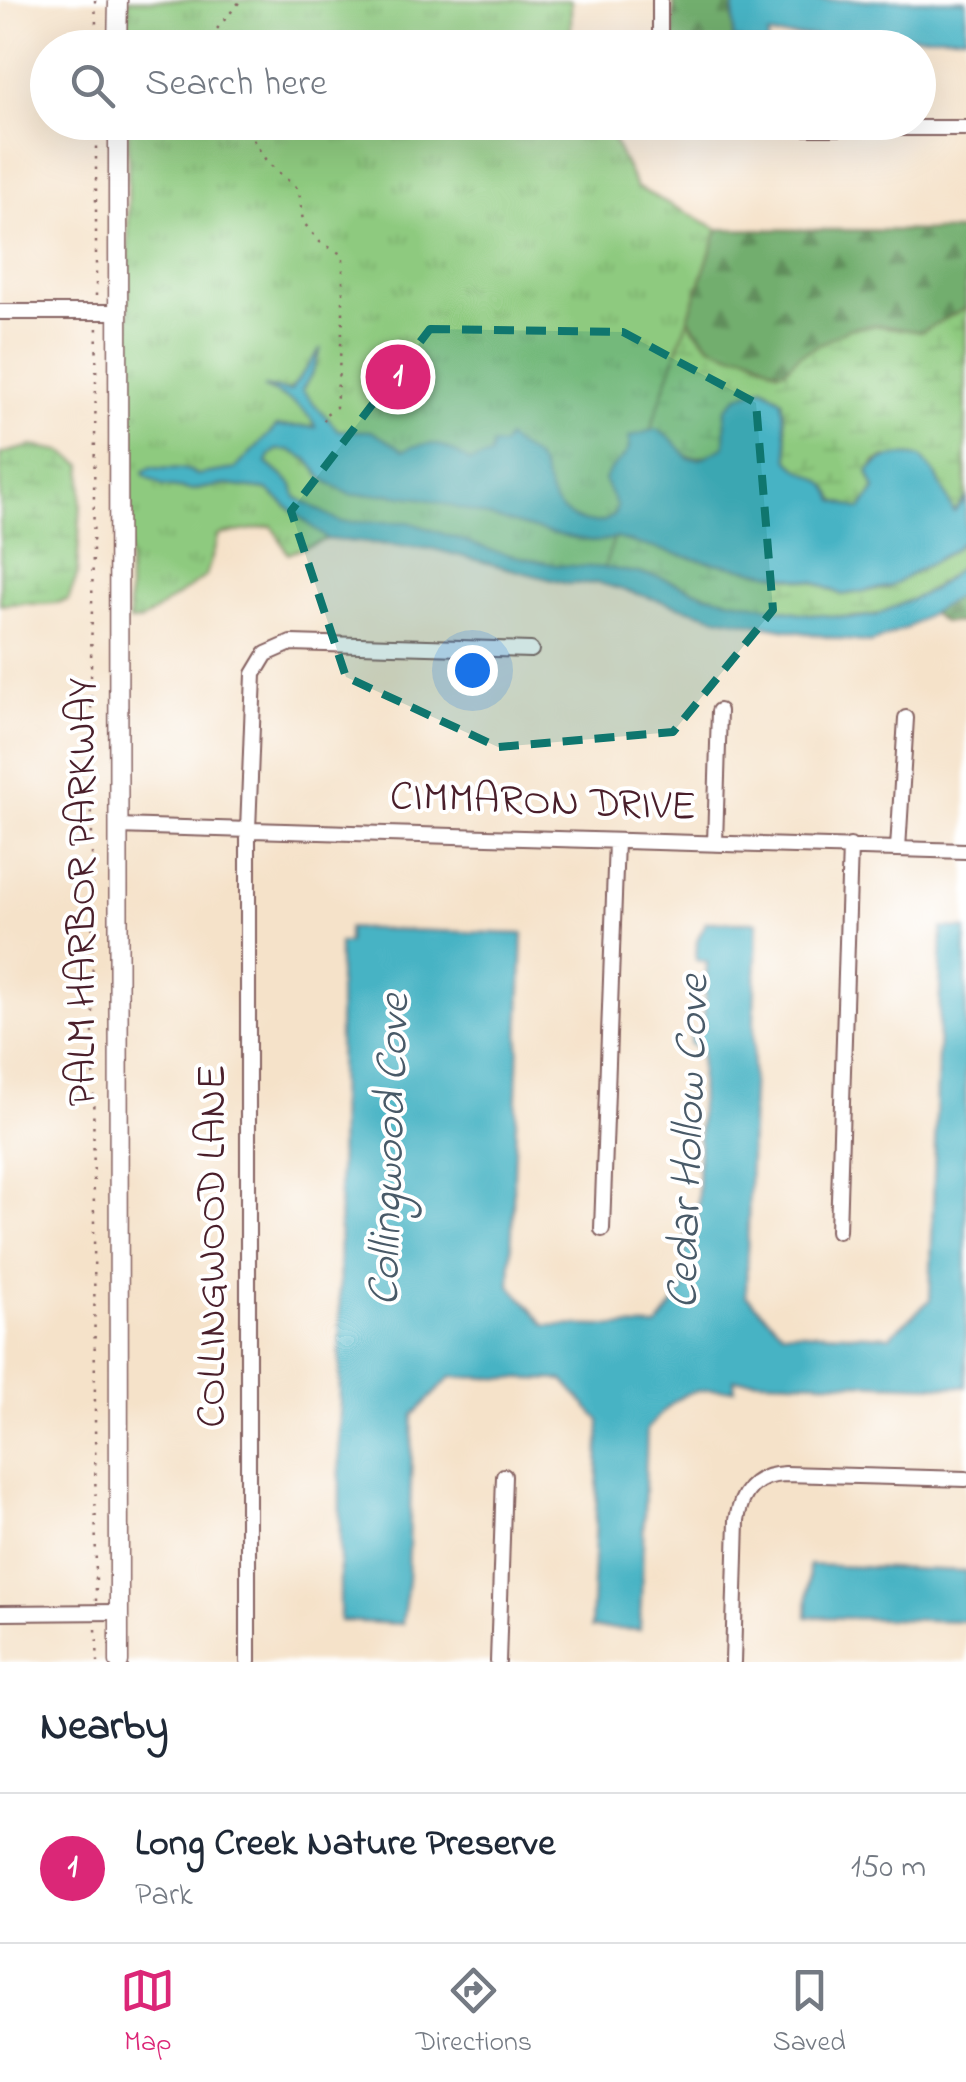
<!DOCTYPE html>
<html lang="en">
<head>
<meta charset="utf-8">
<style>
	:root { --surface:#fff; --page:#f6f6f7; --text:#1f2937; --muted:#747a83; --line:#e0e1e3; --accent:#db2777 }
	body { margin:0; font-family:"Indie Flower",sans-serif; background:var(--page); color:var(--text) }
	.you { position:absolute; left:472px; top:670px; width:35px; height:35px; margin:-25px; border:8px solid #fff; border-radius:50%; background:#1a73e8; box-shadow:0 0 0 15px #1a73e833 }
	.badge { display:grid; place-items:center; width:65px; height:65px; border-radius:50%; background:var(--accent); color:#fff; font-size:32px; font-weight:700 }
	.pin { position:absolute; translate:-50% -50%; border:5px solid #fff; box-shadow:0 2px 10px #0006 }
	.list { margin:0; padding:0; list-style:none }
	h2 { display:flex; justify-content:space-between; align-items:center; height:130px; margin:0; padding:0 40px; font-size:42px }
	h2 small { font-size:32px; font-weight:400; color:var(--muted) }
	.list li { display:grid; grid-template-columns:65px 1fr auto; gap:30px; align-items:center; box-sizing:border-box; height:150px; padding:0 40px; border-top:2px solid var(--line) }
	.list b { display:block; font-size:38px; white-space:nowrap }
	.list p { margin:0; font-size:32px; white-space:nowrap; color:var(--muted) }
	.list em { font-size:32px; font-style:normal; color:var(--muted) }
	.icon { flex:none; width:55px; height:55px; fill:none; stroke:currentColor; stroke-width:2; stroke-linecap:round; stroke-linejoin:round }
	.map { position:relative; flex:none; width:966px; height:1662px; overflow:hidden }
	.search { position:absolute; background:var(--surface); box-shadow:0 10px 40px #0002; left:30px; right:30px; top:30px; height:110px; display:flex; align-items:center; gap:25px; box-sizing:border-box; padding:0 35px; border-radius:55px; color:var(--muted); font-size:38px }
	.sheet { height:280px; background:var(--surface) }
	nav { display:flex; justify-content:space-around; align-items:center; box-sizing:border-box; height:140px; border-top:2px solid var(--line); background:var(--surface); font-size:28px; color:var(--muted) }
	nav a { display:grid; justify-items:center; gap:5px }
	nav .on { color:var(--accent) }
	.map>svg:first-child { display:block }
	.forest { fill:url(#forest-firs); stroke:#5e664c; stroke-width:2.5 }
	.wetland { fill:url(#wetland-marsh); stroke:#6c7455; stroke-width:2.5 }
	.park { fill:url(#park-tufts); stroke:#6c7455; stroke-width:2.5 }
	.water { fill:#47b3c4; stroke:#486978; stroke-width:2.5 }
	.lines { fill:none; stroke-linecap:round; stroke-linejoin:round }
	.minor-casing { stroke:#866362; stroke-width:18 }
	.tertiary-casing { stroke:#866362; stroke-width:21 }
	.path { stroke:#866362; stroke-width:2.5; stroke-dasharray:2.5 8; stroke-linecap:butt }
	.minor { stroke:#fff; stroke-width:14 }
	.tertiary { stroke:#fff; stroke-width:18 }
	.marked { fill:#0f766e; fill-opacity:0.2; stroke:#0f766e; stroke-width:8; stroke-dasharray:20 12; stroke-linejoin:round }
	.labels { text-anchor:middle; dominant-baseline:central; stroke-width:8; stroke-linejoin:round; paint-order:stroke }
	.street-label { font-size:42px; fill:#4a1f2b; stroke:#fff }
	.water-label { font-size:45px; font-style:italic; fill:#495a68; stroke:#fff }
</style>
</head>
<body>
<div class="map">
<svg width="966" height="1662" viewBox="0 0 966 1662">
	<defs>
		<pattern id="forest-firs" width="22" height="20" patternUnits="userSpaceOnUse" patternTransform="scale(2.5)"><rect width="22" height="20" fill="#72ae6e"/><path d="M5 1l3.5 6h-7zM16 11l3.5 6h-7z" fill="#608d5b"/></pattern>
		<pattern id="wetland-marsh" width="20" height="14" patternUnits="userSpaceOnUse" patternTransform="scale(2.5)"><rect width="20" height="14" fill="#8eca7f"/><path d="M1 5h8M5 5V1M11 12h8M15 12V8" fill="none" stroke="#7cad6e"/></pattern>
		<pattern id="park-tufts" width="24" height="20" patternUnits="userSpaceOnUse" patternTransform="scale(2.5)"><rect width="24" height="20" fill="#8eca7f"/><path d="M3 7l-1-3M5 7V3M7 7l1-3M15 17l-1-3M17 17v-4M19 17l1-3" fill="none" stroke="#7cad6e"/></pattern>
	</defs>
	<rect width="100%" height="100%" fill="#fff"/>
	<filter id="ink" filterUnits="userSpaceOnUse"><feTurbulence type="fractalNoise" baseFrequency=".01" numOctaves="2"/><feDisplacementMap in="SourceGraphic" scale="20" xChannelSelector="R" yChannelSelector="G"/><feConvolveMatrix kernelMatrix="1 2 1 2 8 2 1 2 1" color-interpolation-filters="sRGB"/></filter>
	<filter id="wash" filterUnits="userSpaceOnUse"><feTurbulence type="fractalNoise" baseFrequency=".0048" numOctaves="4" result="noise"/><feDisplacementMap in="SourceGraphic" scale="40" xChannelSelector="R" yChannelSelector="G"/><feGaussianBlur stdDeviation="2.25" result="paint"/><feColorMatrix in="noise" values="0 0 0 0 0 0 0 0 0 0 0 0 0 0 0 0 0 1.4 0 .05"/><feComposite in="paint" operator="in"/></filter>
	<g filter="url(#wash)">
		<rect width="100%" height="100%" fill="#f5e2c9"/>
		<path class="forest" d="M674,0h60l-1,38 24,6v4h-84z
			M605,123l31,64 82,42 248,2v77l-45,24 -47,-7 -25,4 -64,41c-16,2 -21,-11 -35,-15 -12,-3 -5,0 -16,-1 -24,-3 -37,-20 -47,-40z
			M966,591v32l-23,-1 -12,-9z"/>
		<path class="wetland" d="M436,122l251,192 7,15 17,17 21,8h15l31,17 7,-1 13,-14 50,-27 26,-4 47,7 45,-24v190l-12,15 -9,-17 -59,-39 -11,5 -6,10 6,17 -14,21 -26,-9c-8,-24 -32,-24 -46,-41l-7,-60 -18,-13 -26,9 -12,13 -1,37c-31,24 -52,3 -84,-10z
			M32,446l29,5 22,14 -6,111 -9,24c-23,8 -44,1 -68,5v-151z
			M616,537l79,22 120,23 27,13 47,-8 66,-38 11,-12v26c-27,21 -58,46 -93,52 -40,8 -127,-9 -167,-21 -17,-5 -33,-14 -51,-18 -33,-7 -65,-9 -99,-11l50,-26z"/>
		<path class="park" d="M128,0h443v47h-443z
			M128,123h477l31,64 82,42 -119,354 -31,1 -134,-35 -107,-10 -39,15 -16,-28 -53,9 -13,41 -65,45h-12z"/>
		<path class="water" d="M734,0h232v36h-198v9l-35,-6z
			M321,348l-8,23 -11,19 36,40 33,1 33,19c28,-12 42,-5 66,12l20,-6 2,-11 10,1 5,-8c10,10 23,13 31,24 8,11 8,25 15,37 11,20 44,32 61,16l3,-8 -13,-27c7,-18 29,-21 25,-43l27,-8 17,11 15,18 12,1 25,-13 1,-37 12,-13 26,-9 18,13 7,60c16,19 36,12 46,41l26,8 14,-20 -7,-17c14,-18 32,-18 53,-15l15,18 18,37 12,-14v39l-11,12 -66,38 -47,8 -27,-13 -120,-23 -79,-21 -20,4 -47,-9 -123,-34 -38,-5 -38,1 -27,-16 -16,-20 -18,-9h-12l-7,5 -3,8 26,22 3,12 44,25h69l84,29 63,14 52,3 51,9 48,18 94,18 52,5 23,-3 54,-24 36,-28v28l-59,37 -36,15 -32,-4 -123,-22 -117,-34 -31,1 -134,-35 -107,-10 -60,-49 -41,-5 -35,5 -28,-4 -19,-11v-4l8,-4c17,5 29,-4 45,8l38,-6 42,-43 38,1c-6,-20 -33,-31 -52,-40l27,4z
			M706,922h51l-11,374 36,35 108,5 40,-36 12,-372 24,1v458l-232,-8 1,10c-54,1 -51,1 -88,40l-7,201 -49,-2 9,-207 -37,-41 -112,-3 -38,38 -5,166 -6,43 -62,-3 -1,-678h9v-15l175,6 -13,351 36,40 111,2 26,-36 3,-59h11l4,-181 -11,-7 1,-10 12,-4 4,-68 -11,-2 1,-19z
			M809,1565l157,6v50l-159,-4z"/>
	</g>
	<g filter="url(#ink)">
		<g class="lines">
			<g class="minor-casing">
				<path id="minor" d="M660,48v-48
					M712,122l51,6h203
					M0,312h118
					M117,826l849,25
					M715,843l4,-132
					M898,849l8,-131
					M602,1229l14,-388
					M838,1231l12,-385
					M0,1613l119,-1
					M248,1662v-832l6,-156 12,-20 25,-11 240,7
					M498,1662l6,-186
					M733,1662l4,-142c4,-28 18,-45 48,-46l181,5"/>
			</g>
			<g class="tertiary-casing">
				<path id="tertiary" d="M117,48l1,-48
					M118,122l1,1540"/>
			</g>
			<path class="path" d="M95,0l2,48
				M213,48l-1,-13 29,-35
				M242,122l25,40 32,28 4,32 17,20 23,13v65l-7,87 -14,10 3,3
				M96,296v-174
				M96,1601l-5,-938 6,-339
				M96,1629l2,33"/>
			<use href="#minor" class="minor"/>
			<use href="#tertiary" class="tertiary"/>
		</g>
	</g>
	<path class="marked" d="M430,329l193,3 133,71 17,207 -100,122 -175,15 -152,-70 -55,-166z"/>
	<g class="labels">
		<g class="street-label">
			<text transform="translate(543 803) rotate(2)">CIMMARON DRIVE</text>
			<text transform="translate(83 892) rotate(-90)">PALM HARBOR PARKWAY</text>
			<text transform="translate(213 1246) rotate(-90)">COLLINGWOOD LANE</text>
		</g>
		<g class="water-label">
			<text transform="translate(690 1142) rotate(-88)">Cedar Hollow Cove</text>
			<text transform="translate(391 1150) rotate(-88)">Collingwood Cove</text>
		</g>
	</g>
</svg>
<div class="you"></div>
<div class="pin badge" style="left:398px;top:377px">1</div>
<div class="search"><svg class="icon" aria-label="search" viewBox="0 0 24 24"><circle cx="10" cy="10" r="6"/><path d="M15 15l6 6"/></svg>Search here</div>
</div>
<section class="sheet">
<h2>Nearby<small></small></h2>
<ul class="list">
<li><span class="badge">1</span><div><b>Long Creek Nature Preserve</b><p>Park</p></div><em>150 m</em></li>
</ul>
</section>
<nav>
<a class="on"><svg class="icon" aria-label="map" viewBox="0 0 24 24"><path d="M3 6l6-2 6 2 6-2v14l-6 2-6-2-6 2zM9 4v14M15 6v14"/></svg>Map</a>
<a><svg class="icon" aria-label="directions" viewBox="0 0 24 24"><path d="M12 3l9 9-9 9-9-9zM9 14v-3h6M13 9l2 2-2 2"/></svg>Directions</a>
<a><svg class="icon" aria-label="saved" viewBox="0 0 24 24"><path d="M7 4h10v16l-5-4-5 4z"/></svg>Saved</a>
</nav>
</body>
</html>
